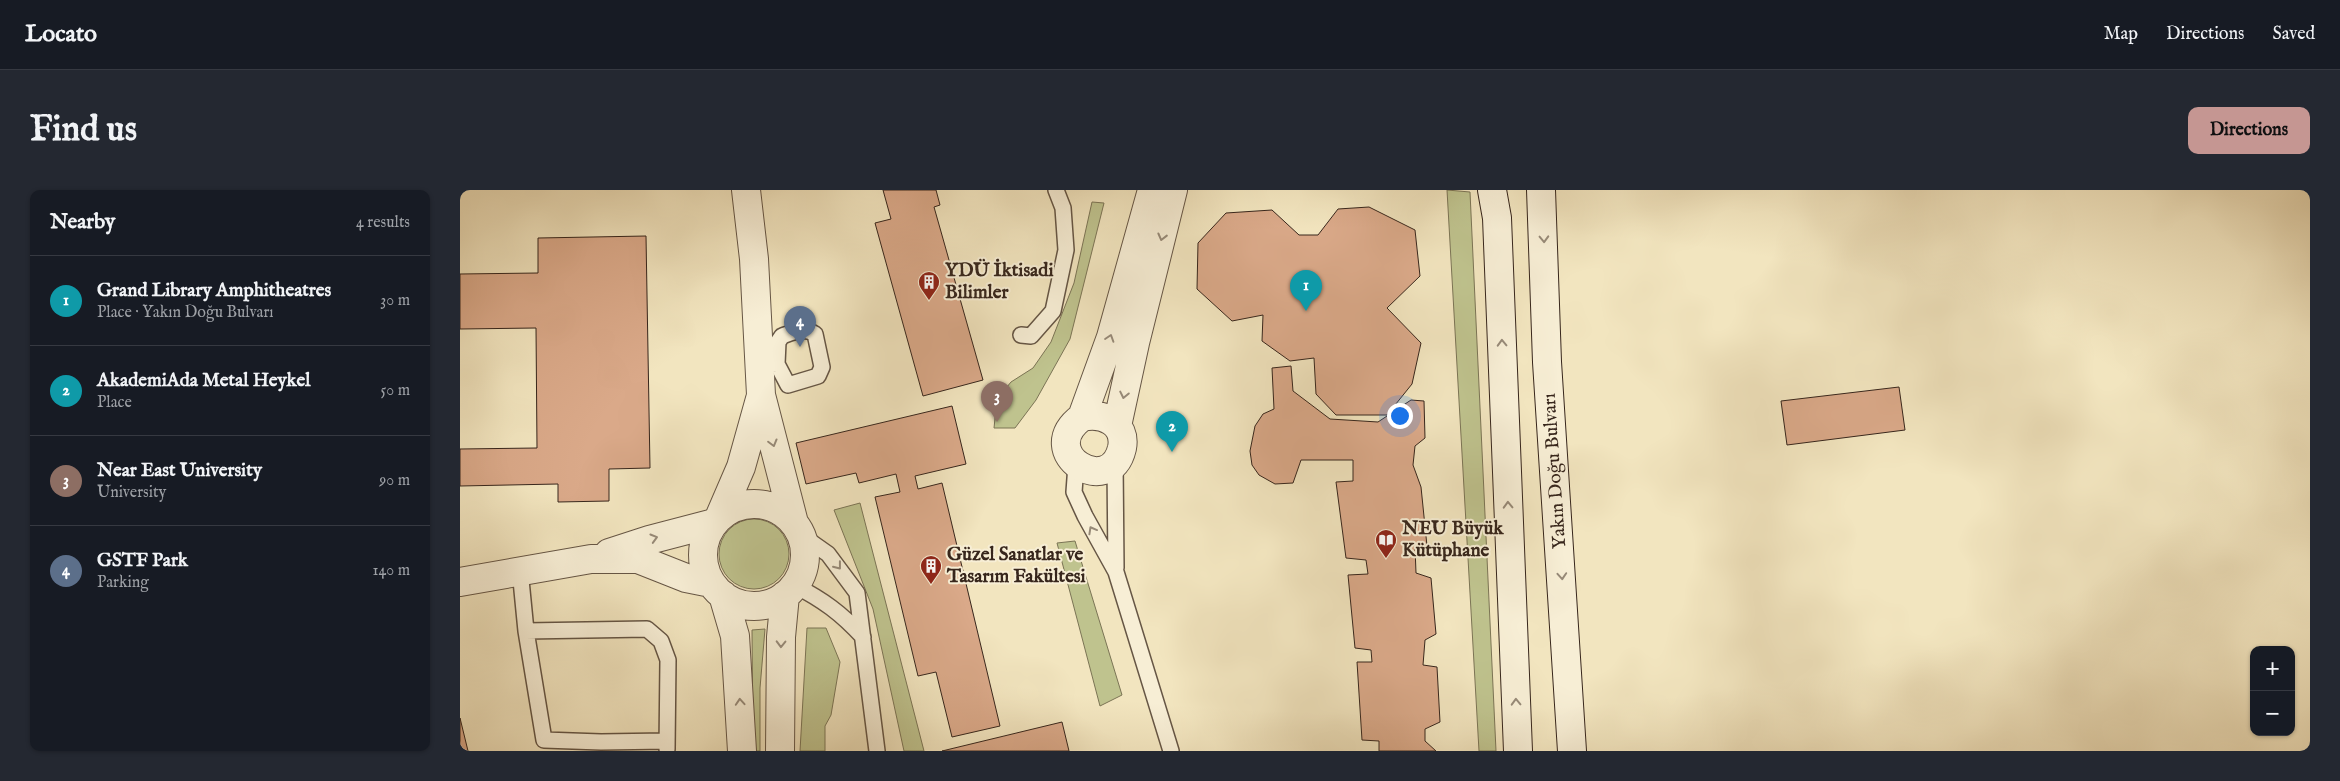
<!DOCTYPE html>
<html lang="en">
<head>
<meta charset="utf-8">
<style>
	:root { --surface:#171b24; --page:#242831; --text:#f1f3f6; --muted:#9ea1a6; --line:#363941; --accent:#c59692 }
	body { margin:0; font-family:"IM FELL English",serif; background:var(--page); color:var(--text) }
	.controls { position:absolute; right:15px; bottom:15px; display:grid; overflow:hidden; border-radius:10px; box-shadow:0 1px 4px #0004 }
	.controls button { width:45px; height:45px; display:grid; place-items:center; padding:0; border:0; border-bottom:1px solid var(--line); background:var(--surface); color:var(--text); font:25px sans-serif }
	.you { position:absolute; left:939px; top:225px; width:18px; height:18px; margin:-12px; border:4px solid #fff; border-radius:50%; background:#1a73e8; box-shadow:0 0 0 8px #1a73e833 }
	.badge { display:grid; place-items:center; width:32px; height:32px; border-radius:50%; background:var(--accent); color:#fff; font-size:16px; font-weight:700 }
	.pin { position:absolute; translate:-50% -41px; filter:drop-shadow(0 1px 2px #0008) }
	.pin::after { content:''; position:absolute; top:26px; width:18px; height:15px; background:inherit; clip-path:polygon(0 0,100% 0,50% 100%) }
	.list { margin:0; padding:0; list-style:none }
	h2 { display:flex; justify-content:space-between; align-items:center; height:65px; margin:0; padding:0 20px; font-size:21px }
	h2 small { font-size:16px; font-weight:400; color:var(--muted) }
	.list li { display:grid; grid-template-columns:32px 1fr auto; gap:15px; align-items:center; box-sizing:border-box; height:90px; padding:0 20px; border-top:1px solid var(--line) }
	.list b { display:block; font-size:19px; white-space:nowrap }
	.list p { margin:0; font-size:16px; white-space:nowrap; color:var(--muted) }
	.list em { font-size:16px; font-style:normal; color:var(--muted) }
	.map { position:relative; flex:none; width:1850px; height:561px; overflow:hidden; border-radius:10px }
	header { display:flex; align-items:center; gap:30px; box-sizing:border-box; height:70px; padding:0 25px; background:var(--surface); border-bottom:1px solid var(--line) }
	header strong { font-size:24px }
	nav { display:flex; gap:28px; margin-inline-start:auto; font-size:18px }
	.intro { display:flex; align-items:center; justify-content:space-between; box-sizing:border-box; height:120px; padding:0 30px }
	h1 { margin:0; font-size:35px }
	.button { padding:12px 22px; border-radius:10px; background:var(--accent); color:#111; font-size:18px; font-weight:700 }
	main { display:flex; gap:30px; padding:0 30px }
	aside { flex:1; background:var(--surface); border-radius:10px; box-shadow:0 1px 4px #0004 }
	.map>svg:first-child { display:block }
	.green { fill:#bfc38e; stroke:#7b7455 }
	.building { fill:#daa989; stroke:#37261c }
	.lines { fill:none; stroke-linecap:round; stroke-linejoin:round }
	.service-casing { stroke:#665645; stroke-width:18 }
	.minor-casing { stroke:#665645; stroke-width:30 }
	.secondary-casing { stroke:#37261c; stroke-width:30 }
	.service { stroke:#f7eed5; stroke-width:15 }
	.minor { stroke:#f7eed5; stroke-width:28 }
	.secondary { stroke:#f7eed5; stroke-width:28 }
	.oneway { stroke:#978a78 }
	.labels { text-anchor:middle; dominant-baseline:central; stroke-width:4; stroke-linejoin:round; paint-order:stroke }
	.poi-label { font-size:19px; font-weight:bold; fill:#37261c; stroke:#f7eed5; text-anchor:start }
	.street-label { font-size:19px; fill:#37261c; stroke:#f7eed5 }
</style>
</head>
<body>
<header>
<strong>Locato</strong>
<nav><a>Map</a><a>Directions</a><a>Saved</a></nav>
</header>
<div class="intro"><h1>Find us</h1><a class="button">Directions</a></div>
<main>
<aside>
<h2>Nearby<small>4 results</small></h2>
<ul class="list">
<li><span class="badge" style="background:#0f9aa8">1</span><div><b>Grand Library Amphitheatres</b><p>Place · Yakın Doğu Bulvarı</p></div><em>30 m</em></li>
<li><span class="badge" style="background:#0f9aa8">2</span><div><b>AkademiAda Metal Heykel</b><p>Place</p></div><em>50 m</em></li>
<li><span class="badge" style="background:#8d6e63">3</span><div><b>Near East University</b><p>University</p></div><em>90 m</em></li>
<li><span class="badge" style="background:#5c6f8a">4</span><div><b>GSTF Park</b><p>Parking</p></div><em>140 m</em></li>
</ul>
</aside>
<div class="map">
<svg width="1850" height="561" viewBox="0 0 1850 561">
	<rect width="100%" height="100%" fill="#f2e5bf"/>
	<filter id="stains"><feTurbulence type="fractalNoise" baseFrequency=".004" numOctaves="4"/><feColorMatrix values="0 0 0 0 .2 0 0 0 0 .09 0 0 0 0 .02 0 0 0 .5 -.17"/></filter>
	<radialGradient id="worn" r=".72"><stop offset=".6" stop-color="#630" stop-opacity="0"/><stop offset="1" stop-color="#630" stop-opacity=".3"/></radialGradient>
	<path class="green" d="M987,0l23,2 26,559h-17z
		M632,12l12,1 -34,136 -34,61 -21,28h-21l3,-29 14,-17 22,-14 18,-26 23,-59z
		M400,313l64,248h-20l-31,-142 -39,-99z
		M259 364a35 35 0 1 1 70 0a35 35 0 1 1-70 0Z
		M615,351l47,154 -22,11 -43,-163z
		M347,438h19l14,34 -9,53 -6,11v25h-25z
		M305,439l-5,59v63h-7l-1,-121z"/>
	<path class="building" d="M423,0h53l4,15 -6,2 49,173 -60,16 -48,-173 16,-4z
		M909,17l46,23 5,46 -33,32 34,35 -9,41 -25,31h-51l-20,-21 -2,-36 -24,3 -28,-20 1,-26 -31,6 -35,-32 1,-46 28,-30 46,-3 27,25h19l20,-26z
		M186,46l4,232 -41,1v32l-51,1v-18l-98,2v-37l77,-1 -1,-120 -76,1v-55l78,-1v-35z
		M831,176l2,25 37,28 48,3 33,-22 13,1 1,37 -10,8 -2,19 8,22 6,59 -12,1 1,26 15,5 5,56 -11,6 -2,25 14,2 3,55 -15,7v12l11,10h-57v-10l-17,-1 -5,-78h15l-1,-12 -16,-2 -7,-73 20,-1 -2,-14 -20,-2 -10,-76 17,-1v-21h-52l-8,23 -18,1 -16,-9 -7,-10 -2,-14 5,-25 8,-12 11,-5 -2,-41z
		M1439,197l6,43 -118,15 -6,-44z
		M492,216l14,58 -51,12 3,13 24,-6 58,243 -48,11 -16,-65 -18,4 -43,-179 25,-5 -4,-18 -37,9 -3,-10 -50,11 -10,-41z
		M0,528l8,33h-8z
		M602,532l7,29h-127z"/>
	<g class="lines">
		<g class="service-casing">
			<path id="service" d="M561,145l10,1 22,-25 13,-61 -3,-42 -7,-18
				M299,173l18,1 1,-22 4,-6c12,-4 22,-9 33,-2l7,33 -4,9 -30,9 -11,-21
				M655,272l1,106
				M616,275l-2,27 11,24 31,56 55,179
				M341,345l27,19 29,39 20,158
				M60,380l6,61 18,109 57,2 65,-1
				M334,395c29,15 47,28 69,52
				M66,441l121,-2 14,12 7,19 -1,89"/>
		</g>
		<g class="minor-casing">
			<path id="minor" d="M286,0l8,69 7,136 33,128
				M622,227c20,-5 45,6 40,31 -12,52 -89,5 -40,-31l29,-80 41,-147
				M657,236l18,-83 38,-153
				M243 365a51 51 0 1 1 102 0a51 51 0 1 1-102 0Z
				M259,328l22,-51 19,-68
				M149,363l40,-13 65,-17
				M0,392l131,-23h47l48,19 25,5
				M263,405l12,41 7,115
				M320,561l1,-114 4,-42"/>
		</g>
		<g class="secondary-casing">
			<path id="secondary" d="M1032,0l5,28 21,533
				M1081,0l6,172 25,389"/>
		</g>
		<use href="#service" class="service"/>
		<use href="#minor" class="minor"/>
		<use href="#secondary" class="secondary"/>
	</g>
	<defs><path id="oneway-chevron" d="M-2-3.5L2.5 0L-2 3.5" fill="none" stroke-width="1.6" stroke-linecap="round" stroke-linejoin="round" transform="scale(1.25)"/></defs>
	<g class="oneway">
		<use href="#oneway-chevron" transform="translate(702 47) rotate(104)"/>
		<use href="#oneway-chevron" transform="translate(1084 49) rotate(88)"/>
		<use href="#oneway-chevron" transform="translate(650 148) rotate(-72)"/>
		<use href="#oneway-chevron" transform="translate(1042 153) rotate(-92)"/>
		<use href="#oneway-chevron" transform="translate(664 205) rotate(102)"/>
		<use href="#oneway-chevron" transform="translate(313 253) rotate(75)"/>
		<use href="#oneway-chevron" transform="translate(1048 315) rotate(-92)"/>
		<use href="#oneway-chevron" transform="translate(632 340) rotate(-119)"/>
		<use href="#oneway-chevron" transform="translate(194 348) rotate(-16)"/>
		<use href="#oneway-chevron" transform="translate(378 376) rotate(52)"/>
		<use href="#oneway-chevron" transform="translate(1102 386) rotate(86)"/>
		<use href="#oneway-chevron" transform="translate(321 454) rotate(91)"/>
		<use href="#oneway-chevron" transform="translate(280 512) rotate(-94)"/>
		<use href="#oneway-chevron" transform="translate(1056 512) rotate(-92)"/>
	</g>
	<defs>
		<g id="building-pin" transform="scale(1.125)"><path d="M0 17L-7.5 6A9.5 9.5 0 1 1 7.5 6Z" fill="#8f2418" stroke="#f7eed5"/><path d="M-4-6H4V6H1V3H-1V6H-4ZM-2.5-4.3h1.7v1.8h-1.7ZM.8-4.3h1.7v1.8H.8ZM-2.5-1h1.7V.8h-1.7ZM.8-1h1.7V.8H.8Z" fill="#fff"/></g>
		<g id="library-pin" transform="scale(1.125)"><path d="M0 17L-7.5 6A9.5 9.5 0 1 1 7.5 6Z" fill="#8f2418" stroke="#f7eed5"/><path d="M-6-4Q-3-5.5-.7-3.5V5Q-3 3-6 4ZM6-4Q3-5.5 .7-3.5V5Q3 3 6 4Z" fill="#fff"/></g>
	</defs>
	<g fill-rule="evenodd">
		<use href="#building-pin" x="469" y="92"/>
		<use href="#library-pin" x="926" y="350"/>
		<use href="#building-pin" x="471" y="376"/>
	</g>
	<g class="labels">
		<g class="poi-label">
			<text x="485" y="81">YDÜ İktisadi<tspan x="485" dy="22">Bilimler</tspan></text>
			<text x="942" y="339">NEU Büyük<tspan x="942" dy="22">Kütüphane</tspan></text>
			<text x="487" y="365">Güzel Sanatlar ve<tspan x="487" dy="22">Tasarım Fakültesi</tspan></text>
		</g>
		<g class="street-label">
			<text transform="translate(1095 281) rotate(-94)">Yakın Doğu Bulvarı</text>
		</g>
	</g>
	<rect width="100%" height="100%" filter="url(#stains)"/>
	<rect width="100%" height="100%" fill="url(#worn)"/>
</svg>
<div class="controls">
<button>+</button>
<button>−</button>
</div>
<div class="you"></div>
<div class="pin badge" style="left:846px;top:121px;background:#0f9aa8">1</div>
<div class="pin badge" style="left:712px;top:262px;background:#0f9aa8">2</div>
<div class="pin badge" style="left:537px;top:232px;background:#8d6e63">3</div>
<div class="pin badge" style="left:340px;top:157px;background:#5c6f8a">4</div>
</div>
</main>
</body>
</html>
